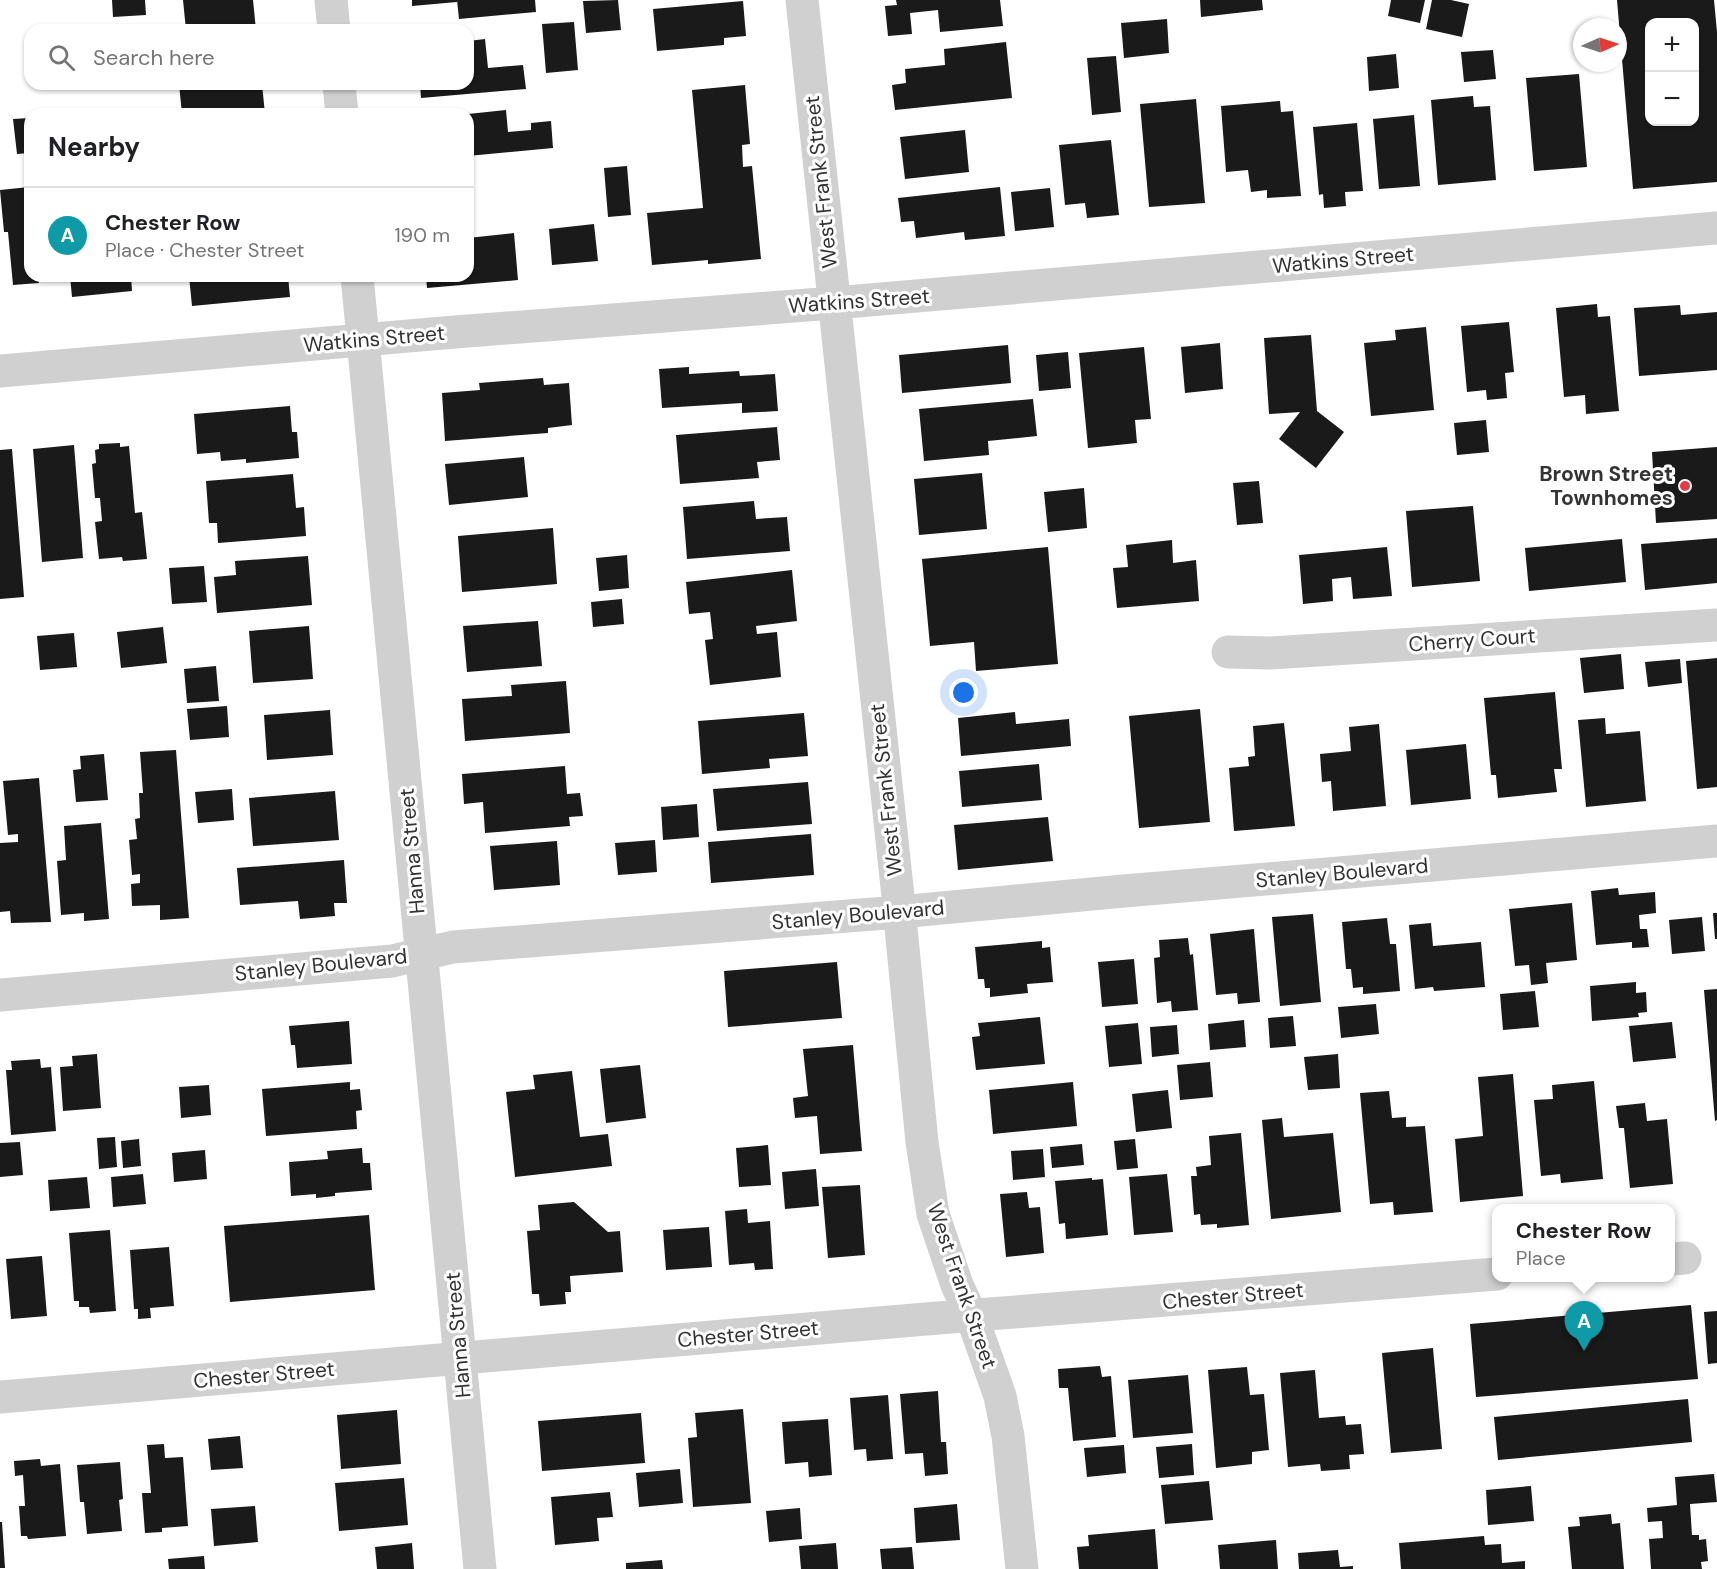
<!DOCTYPE html>
<html lang="en">
<head>
<meta charset="utf-8">
<style>
	:root { --surface:#fff; --page:#f6f6f6; --text:#202124; --muted:#757577; --line:#e0e0e0; --accent:#e63946 }
	body { margin:0; font-family:"DM Sans",sans-serif; background:var(--page); color:var(--text) }
	.controls { position:absolute; right:18px; top:18px; display:grid; overflow:hidden; border-radius:12px; box-shadow:0 2px 4px #0004 }
	.controls button { width:54px; height:54px; display:grid; place-items:center; padding:0; border:0; border-bottom:2px solid var(--line); background:var(--surface); color:var(--text); font:30px sans-serif }
	.compass { position:absolute; left:1573px; top:18px; width:54px; height:54px; border-radius:50%; background:var(--surface); box-shadow:0 2px 4px #0004; rotate:87deg }
	.you { position:absolute; left:964px; top:693px; width:21px; height:21px; margin:-15px; border:4px solid #fff; border-radius:50%; background:#1a73e8; box-shadow:0 0 0 9px #1a73e833 }
	.badge { display:grid; place-items:center; width:39px; height:39px; border-radius:50%; background:var(--accent); color:#fff; font-size:20px; font-weight:700 }
	.pin { position:absolute; translate:-50% -50px; filter:drop-shadow(0 2px 3px #0008) }
	.pin::after { content:''; position:absolute; top:32px; width:21px; height:18px; background:inherit; clip-path:polygon(0 0,100% 0,50% 100%) }
	.popup { position:absolute; left:1492px; top:1204px; width:183px; height:78px; box-sizing:border-box; display:grid; place-content:center; border-radius:12px; background:var(--surface); filter:drop-shadow(0 2px 4px #0005); font-size:20px; white-space:nowrap; color:var(--muted) }
	.popup b { font-size:22px; color:var(--text) }
	.popup::after { content:''; position:absolute; left:50%; top:100%; margin-left:-12px; border:12px solid transparent; border-top-color:var(--surface) }
	.list { margin:0; padding:0; list-style:none }
	h2 { display:flex; justify-content:space-between; align-items:center; height:78px; margin:0; padding:0 24px; font-size:26px }
	h2 small { font-size:20px; font-weight:400; color:var(--muted) }
	.list li { display:grid; grid-template-columns:39px 1fr auto; gap:18px; align-items:center; box-sizing:border-box; height:96px; padding:0 24px; border-top:2px solid var(--line) }
	.list b { display:block; font-size:22px; white-space:nowrap }
	.list p { margin:0; font-size:20px; white-space:nowrap; color:var(--muted) }
	.list em { font-size:20px; font-style:normal; color:var(--muted) }
	.icon { flex:none; width:33px; height:33px; fill:none; stroke:currentColor; stroke-width:2; stroke-linecap:round; stroke-linejoin:round }
	.map { position:relative; flex:none; width:1717px; height:1569px; overflow:hidden }
	.search { position:absolute; background:var(--surface); box-shadow:0 2px 4px #0004; left:24px; top:24px; width:450px; height:66px; display:flex; align-items:center; gap:15px; box-sizing:border-box; padding:0 21px; border-radius:18px; color:var(--muted); font-size:22px }
	.panel { position:absolute; background:var(--surface); box-shadow:0 2px 4px #0004; left:24px; top:108px; width:450px; height:174px; border-radius:18px }
	.map>svg:first-child { display:block }
	.building { fill:#1a1a1a; fill-rule:evenodd }
	.lines { fill:none; stroke-linecap:round; stroke-linejoin:round }
	.street { stroke:#d0d0d0; stroke-width:33 }
	.poi-dot { fill:#e63946; stroke:#fff; stroke-width:2 }
	.labels { text-anchor:middle; dominant-baseline:central; stroke-width:6; stroke-linejoin:round; paint-order:stroke }
	.street-label { font-size:21px; fill:#333; stroke:#fff }
	.poi-label { font-size:21px; font-weight:bold; fill:#333; stroke:#fff; text-anchor:end }
</style>
</head>
<body>
<div class="map">
<svg width="1717" height="1569" viewBox="0 0 1717 1569">
	<rect width="100%" height="100%" fill="#fff"/>
	<path class="building" d="M112,0h33l1,15 -33,2z
		M183,0h70l3,30h-23l-1,-3 -18,3h-28z
		M412,0h45v2l-45,4z
		M457,0h78l1,12 -77,7z
		M618,0l3,30 -35,3 -3,-32z
		M896,0h104l3,26 -63,6 -2,-22 -28,3 2,21 -24,2 -3,-30 12,-1z
		M1200,0h62l1,10 -62,7z
		M1391,0h34l-5,23 -32,-7z
		M1432,0h19l18,4 -7,33 -36,-8z
		M1617,0h97l3,32v150l-84,7zM1650,22h44v100h-44z
		M743,1l3,35 -22,2v7l-67,6 -4,-42z
		M1167,19l2,34 -45,5 -3,-35z
		M574,22l4,48 -32,3 -4,-49z
		M485,39l3,29 35,-3 3,24 -105,9 -1,-14h48v-43z
		M1006,42l6,56 -117,12 -3,-25 14,-2 -1,-14 40,-4 -1,-16z
		M1493,50l3,29 -32,3 -3,-30z
		M1396,54l3,34 -30,3 -2,-34z
		M1116,56l5,56 -29,3 -5,-57z
		M1579,74l8,93 -53,4 -8,-93z
		M179,84h83l3,30h-83z
		M745,85l5,59 -8,1 1,22 9,-1 9,93 -53,5v-4l-56,5 -5,-52 56,-5 -11,-118z
		M1473,96l1,11 16,-1 6,74 -58,5 -7,-85z
		M1196,99l9,104 -56,4 -9,-103z
		M1280,101l1,11 12,-1 8,85 -34,2v-8l-16,2 -3,-22 -22,2 -5,-66z
		M506,110l2,22 23,-2v-7l20,-2 2,27 -85,8v-42z
		M1414,115l6,71 -41,3 -6,-70z
		M30,118v35l-13,1 -4,-35z
		M1357,123l6,68 -18,1 1,14 -22,2 -1,-14 -4,1 -6,-68z
		M965,130l4,42 -64,7 -5,-42z
		M1111,140l8,75 -32,3 -2,-15 -20,2 -6,-60z
		M627,166l4,49 -23,2 -4,-49z
		M29,187l1,89h8l1,7 -26,2 -5,-53h-4l-4,-42z
		M1000,187l5,49 -40,4 -1,-8 -48,6 -2,-17 -13,1 -3,-24z
		M1050,188l4,39 -39,4 -4,-39z
		M468,196h2l3,31 -5,1z
		M594,224l4,37 -46,4 -3,-36z
		M514,233l4,47 -91,8 -1,-12h42v-38z
		M70,276h61l1,15 -60,6z
		M189,276h99l2,21 -98,9z
		M1597,304l1,13 12,-1 9,95 -33,3 -1,-19 -21,2 -8,-89z
		M1680,305l1,10 36,-3v58l-78,6 -5,-68z
		M1509,322l5,50 -9,1 2,25 -20,2 -1,-10 -19,2 -6,-66z
		M1426,327l8,83 -63,6 -7,-73 32,-3 -1,-10z
		M1311,335l6,76 27,21 -28,36 -37,-29 21,-27 -31,2 -5,-76z
		M1220,343l3,46 -38,4 -4,-46z
		M1008,345l3,38 -109,10 -3,-38z
		M1144,347l7,72 -16,1 2,23 -49,5 -9,-95z
		M1068,352l3,36 -32,3 -3,-36z
		M689,367v7l50,-3 1,5 35,-2 3,37 -36,2v-10l-80,5 -3,-39z
		M543,378l1,7 25,-2 3,42 -24,3v5l-103,8 -3,-48 38,-3 -1,-7z
		M1033,399l4,37 -49,5 1,14 -65,6 -5,-52z
		M290,406l2,26h5l2,26 -53,5v-4l-25,2 -1,-9 -23,2 -3,-40z
		M1486,420l3,32 -32,3 -3,-32z
		M777,427l3,33 -23,2 2,16 -79,6 -4,-49z
		M120,443v4l9,-1 6,67 7,-1 5,47 -24,2 -1,-4 -23,2 -4,-37 7,-1 -2,-23h-5l-3,-34 4,-1 -1,-13 4,-1v-5z
		M74,445l9,113 -41,4 -9,-113z
		M1717,447v72l-61,4 -4,-71z
		M12,449l12,148 -24,2v-149z
		M524,457l4,40 -79,8 -4,-41z
		M982,473l5,56 -68,6 -5,-56z
		M293,474l3,34 8,-1 2,29 -88,7 -1,-20h-8l-3,-42z
		M1259,481l4,42 -26,2 -4,-42z
		M1084,488l3,40 -39,4 -4,-40z
		M754,501l2,18 31,-2 3,34 -103,8 -4,-52z
		M1473,506l7,75 -68,6 -6,-76z
		M553,528l4,56 -95,8 -4,-56z
		M1717,538v45l-72,7 -4,-46z
		M1622,539l4,43 -97,9 -4,-43z
		M1172,540l1,23 23,-3 3,41 -82,7 -4,-40 15,-1 -2,-22z
		M1048,547l10,117 -82,7 -2,-29 -44,4 -8,-87z
		M1387,547l5,49 -39,3 -2,-22 -19,2 1,22 -30,3 -4,-49z
		M627,555l2,33 -30,3 -3,-33z
		M308,556l4,49 -95,8 -3,-36 22,-2 -1,-14z
		M204,566l3,36 -35,2 -3,-36z
		M792,570l5,51 -41,5 1,8 20,-2 4,45 -71,8 -5,-45 8,-1 -3,-27 -21,2 -3,-32z
		M622,599l2,25 -31,3 -2,-25z
		M538,621l4,45 -75,6 -4,-46z
		M309,626l4,53 -60,4 -4,-52z
		M163,627l4,36 -46,5 -4,-36z
		M74,633l3,34 -37,3 -3,-34z
		M1621,654l3,35 -40,4 -4,-35z
		M1717,658v129l-20,2 -11,-128z
		M1680,659l2,24 -34,4 -3,-25z
		M216,666l3,35 -32,2 -3,-34z
		M566,681l4,52 -105,8 -3,-42 50,-3 -1,-11z
		M1555,692l7,77h-8l3,23 -59,6 -2,-23h-5l-7,-77z
		M227,706l2,31 -39,3 -3,-31z
		M1200,709l10,113 -71,6 -10,-112z
		M330,710l3,45 -66,5 -3,-45z
		M1015,712l1,12 53,-5 2,27 -110,10 -3,-38z
		M804,713l4,43 -39,3 1,9 -68,6 -4,-53z
		M1605,718l1,16 34,-3 6,70 -60,6 -8,-87z
		M1284,723l11,103 -61,5 -5,-63 20,-2 -1,-9 7,-1 -2,-30z
		M1379,724l7,82 -53,5 -2,-30 -9,1 -2,-28 31,-3 -2,-24z
		M1466,744l5,55 -60,6 -5,-55z
		M176,750l13,168 -29,2v-15l-28,1 -1,-22 9,-1v-9l-8,1 -3,-35 8,-1 -2,-20 5,-1 -1,-25h4l-3,-41z
		M104,754l4,46 -32,2 -3,-32 8,-1 -1,-13z
		M1039,764l3,36 -80,7 -3,-36z
		M565,766l2,28 13,-1 3,23 -14,1 1,9 -85,7 -2,-31 -19,2 -2,-30z
		M39,778l12,144 -40,1 -1,-12 -10,1v-69l18,-1v-8l-10,1 -5,-54z
		M808,782l4,42 -95,7 -4,-42z
		M232,789l2,31 -36,3 -3,-31z
		M335,791l4,49 -86,6 -4,-48z
		M697,804l2,33 -36,3 -2,-33z
		M1048,817l5,44 -95,9 -4,-45z
		M101,823l8,96 -25,2v-8l-23,2 -4,-54 9,-1 -2,-34z
		M811,834l3,41 -103,8 -3,-41z
		M655,840l2,32 -39,3 -3,-32z
		M557,841l3,44 -66,5 -4,-44z
		M344,860l3,43h-13l1,13 -35,3 -2,-18 -58,4 -3,-37z
		M1618,888l1,7 36,-3 1,21 -17,2 1,14h7l2,18 -17,1v-6l-36,3 -5,-54z
		M1572,903l5,57 -31,3 2,20 -17,2 -2,-20 -14,1 -6,-57z
		M1713,913h4v26h-2z
		M1313,914l8,88 -41,4 -8,-89z
		M1702,917l3,34 -33,3 -3,-34z
		M1387,918l3,26h6l4,47 -37,3v-7l-10,1 -2,-19h-5l-4,-47z
		M1431,923l2,23 48,-4 4,45 -51,4 -1,-4 -18,2 -6,-64z
		M1254,929l6,73 -22,2 -1,-11 -21,2 -6,-61z
		M1188,938l2,17 3,-1 5,56 -26,2 -1,-11 -14,2 -3,-45 6,-1 -1,-17z
		M1042,941v7l8,-1 3,35 -26,2 1,9 -38,4v-9h-5l-1,-9h-6l-3,-32z
		M1134,959l4,45 -36,3 -4,-45z
		M837,962l5,56 -114,9 -4,-56z
		M1636,982v11l10,-1 1,20 -9,1 1,4 -47,4 -2,-35z
		M1717,989v131l-2,1 -11,-131z
		M1535,991l4,36 -36,3 -3,-36z
		M1376,1004l3,30 -38,4 -3,-31z
		M1293,1016l3,30 -26,2 -2,-30z
		M1040,1017l5,47 -69,6 -4,-33 8,-1 -2,-13z
		M1244,1020l2,27 -36,3 -2,-26z
		M349,1021l3,43 -55,4 -2,-23h-4l-2,-19z
		M1672,1022l4,36 -43,4 -4,-36z
		M1138,1023l4,41 -33,3 -4,-41z
		M1177,1025l2,29 -27,3 -2,-30z
		M853,1045l9,106 -42,3 -3,-38 -22,2 -2,-20 15,-2 -5,-47z
		M97,1054l4,54 -38,3 -3,-44 13,-1 -1,-10z
		M1338,1054l2,34 -32,2 -4,-33z
		M40,1059l1,9 10,-1 5,64 -45,4 -5,-65h6l-1,-9z
		M1210,1062l3,35 -33,3 -3,-35z
		M640,1065l6,53 -40,5 -6,-54z
		M572,1071l8,66 28,-3 4,32 -97,11 -9,-85 29,-3 -2,-14z
		M1513,1074l10,122 -63,6 -5,-63 28,-3 -5,-59z
		M1594,1081l9,98 -42,4 -1,-9 -19,2 -7,-76 19,-1 -1,-14z
		M350,1082v8l10,-1 2,21 -6,1 1,18 -91,7 -4,-47z
		M1073,1082l4,44 -84,8 -4,-44z
		M209,1085l2,30 -30,3 -2,-31z
		M1168,1090l4,38 -36,4 -4,-38z
		M1389,1091l3,27 14,-1v10l19,-1 8,86 -39,3 -1,-13 -23,2 -10,-111z
		M1645,1103l2,18 20,-2 6,65 -43,4 -6,-60h-5l-3,-22z
		M1282,1118l2,19 49,-4 8,79 -70,7 -9,-99z
		M1241,1133l8,92 -32,3v-4l-16,1 -1,-11 -6,1 -3,-39h6l-1,-9 15,-2 -2,-29z
		M115,1137l2,30 -18,2 -2,-31z
		M139,1139l2,27 -18,2 -2,-27z
		M1135,1139l3,29 -21,2 -3,-29z
		M20,1142l3,33 -23,2v-34z
		M1082,1144l2,21 -32,3 -2,-21z
		M768,1145l3,40 -32,2 -3,-39z
		M362,1148l1,15h7l2,27 -37,3v3l-19,2v-4l-25,2 -2,-34 39,-3 -1,-8z
		M1043,1149l2,28 -32,3 -2,-29z
		M205,1150l2,29 -33,3 -2,-29z
		M816,1169l3,37 -34,3 -3,-37z
		M143,1174l3,30 -33,3 -2,-30z
		M1167,1174l6,58 -39,3 -5,-58z
		M87,1177l3,31 -40,3 -2,-31z
		M1092,1178v2l11,-1 5,56 -42,4 -1,-16 -6,1 -4,-43z
		M860,1185l5,70 -37,3 -6,-71z
		M1027,1192l2,16 11,-1 4,46 -38,4 -6,-63z
		M574,1202l34,30 12,-1 3,41 -53,4 1,16h-6l1,12 -26,2 -1,-12h-7l-5,-63 13,-1 -2,-25z
		M747,1209l1,14 22,-2 3,48 -18,1 -1,-7 -25,2 -4,-54z
		M369,1215l6,75 -145,12 -6,-76z
		M709,1227l3,40 -46,3 -3,-40z
		M110,1230l6,81 -26,2 -1,-6h-10v-6h-5l-5,-68z
		M169,1247l5,59 -24,2 1,10 -13,1v-10h-4l-4,-59z
		M42,1256l5,60 -36,3 -5,-60z
		M1691,1305l7,74 -222,18 -6,-73z
		M1717,1311v52l-9,1 -4,-52z
		M1433,1348l9,101 -51,4 -9,-100z
		M1100,1366l2,11 9,-1 5,61 -43,4 -5,-53h-9l-1,-19z
		M1247,1367l3,28 14,-1 5,56 -17,2v12l-36,4 -8,-98z
		M1315,1370l4,48 26,-2 1,9 15,-1 3,30 -15,1 1,14 -29,2 -1,-7 -32,3 -8,-94z
		M1188,1375l5,58 -60,5 -5,-58z
		M938,1391l3,51h5l2,32 -23,2 -2,-23 -18,1 -5,-60z
		M888,1395l5,64 -26,2 -1,-12 -12,1 -4,-52z
		M1688,1399l4,43 -194,18 -4,-43z
		M743,1409l8,94 -58,4 -5,-69 9,-1 -2,-24z
		M397,1410l4,54 -60,5 -4,-54z
		M641,1413l4,50 -103,8 -4,-50z
		M828,1419l4,56 -23,2 -1,-15 -23,2 -3,-42z
		M240,1436l3,32 -32,2 -3,-31z
		M164,1444l1,14 18,-1 5,69 -26,2v4l-17,1 -3,-40h9l-4,-48z
		M1192,1444l2,31 -35,3 -3,-31z
		M1124,1445l2,28 -39,4 -3,-29z
		M40,1459l1,7 19,-2 6,72 -38,3 -1,-3h-6l-2,-30h6l-2,-31 -8,1 -1,-15z
		M120,1462l3,37 -4,1 3,31 -35,3 -3,-32h-4l-3,-37z
		M680,1469l3,34 -44,4 -3,-34z
		M1714,1474l3,28 -27,2 2,31h7v5l7,-1 2,22 -7,1 1,7h-51l-2,-30 14,-1 -1,-17 -14,1 -1,-14 30,-3 -2,-28z
		M404,1478l4,47 -69,6 -4,-48z
		M1209,1481l4,39 -48,4 -4,-39z
		M1531,1486l3,35 -46,4 -2,-35z
		M610,1492l3,25 -16,1 2,23 -44,4 -4,-48z
		M957,1504l3,36 -44,3 -2,-35z
		M255,1506l3,36 -44,4 -3,-37z
		M800,1508l2,31 -33,3 -3,-31z
		M1611,1514l1,10 8,-1 4,46h-52l-4,-42 12,-1 -1,-9z
		M0,1522h2l3,46h-5z
		M1155,1529l3,40h-79l-2,-22 12,-1 -1,-11z
		M1484,1536l1,9 16,-1 1,19 23,-2v8h-124l-2,-26z
		M1276,1540l2,29h-58l-2,-24z
		M412,1543l2,26h-37l-2,-22z
		M836,1543l2,26h-37l-2,-23z
		M912,1547l2,22h-32l-2,-20z
		M1338,1550l2,17 13,-1v3h-54l-1,-16z
		M204,1556l1,13h-36l-1,-10z
		M662,1560l1,9h-37v-6z"/>
	<g class="lines">
		<path class="street" d="M331,0l3,30
			M802,0l95,887 25,255 11,72 24,71 15,32 28,79 8,40 14,133
			M339,84l3,30
			M357,276l123,1293
			M0,371l455,-39 379,-29 883,-75
			M1228,652l42,1 447,-28
			M0,995l392,-34 61,-14 446,-35 225,-21 593,-50
			M1671,1259l14,-1
			M0,1397l938,-79 559,-44"/>
	</g>
	<circle class="poi-dot" cx="1685" cy="486" r="6"/>
	<g class="labels">
		<g class="street-label">
			<text transform="translate(821 182) rotate(-96)">West Frank Street</text>
			<text transform="translate(1343 260) rotate(-5)">Watkins Street</text>
			<text transform="translate(859 301) rotate(-4)">Watkins Street</text>
			<text transform="translate(374 339) rotate(-5)">Watkins Street</text>
			<text transform="translate(1472 640) rotate(-4)">Cherry Court</text>
			<text transform="translate(886 790) rotate(-96)">West Frank Street</text>
			<text transform="translate(412 851) rotate(-95)">Hanna Street</text>
			<text transform="translate(1342 873) rotate(-5)">Stanley Boulevard</text>
			<text transform="translate(858 915) rotate(-5)">Stanley Boulevard</text>
			<text transform="translate(321 965) rotate(-6)">Stanley Boulevard</text>
			<text transform="translate(962 1286) rotate(71)">West Frank Street</text>
			<text transform="translate(1233 1296) rotate(-5)">Chester Street</text>
			<text transform="translate(748 1334) rotate(-5)">Chester Street</text>
			<text transform="translate(458 1335) rotate(-95)">Hanna Street</text>
			<text transform="translate(264 1375) rotate(-5)">Chester Street</text>
		</g>
		<g class="poi-label">
			<text x="1673" y="474">Brown Street<tspan x="1673" dy="24">Townhomes</tspan></text>
		</g>
	</g>
</svg>
<div class="controls">
<button>+</button>
<button>−</button>
</div>
<svg class="compass" viewBox="-18 -18 36 36"><path d="M0-13l5 13h-10z" fill="#e53935"/><path d="M0 13l5-13h-10z" fill="#757577"/></svg>
<div class="you"></div>
<div class="pin badge" style="left:1584px;top:1351px;background:#0f9aa8">A</div>
<div class="popup"><b>Chester Row</b>Place</div>
<div class="search"><svg class="icon" aria-label="search" viewBox="0 0 24 24"><circle cx="10" cy="10" r="6"/><path d="M15 15l6 6"/></svg>Search here</div>
<section class="panel">
<h2>Nearby<small></small></h2>
<ul class="list">
<li><span class="badge" style="background:#0f9aa8">A</span><div><b>Chester Row</b><p>Place · Chester Street</p></div><em>190 m</em></li>
</ul>
</section>
</div>
</body>
</html>
